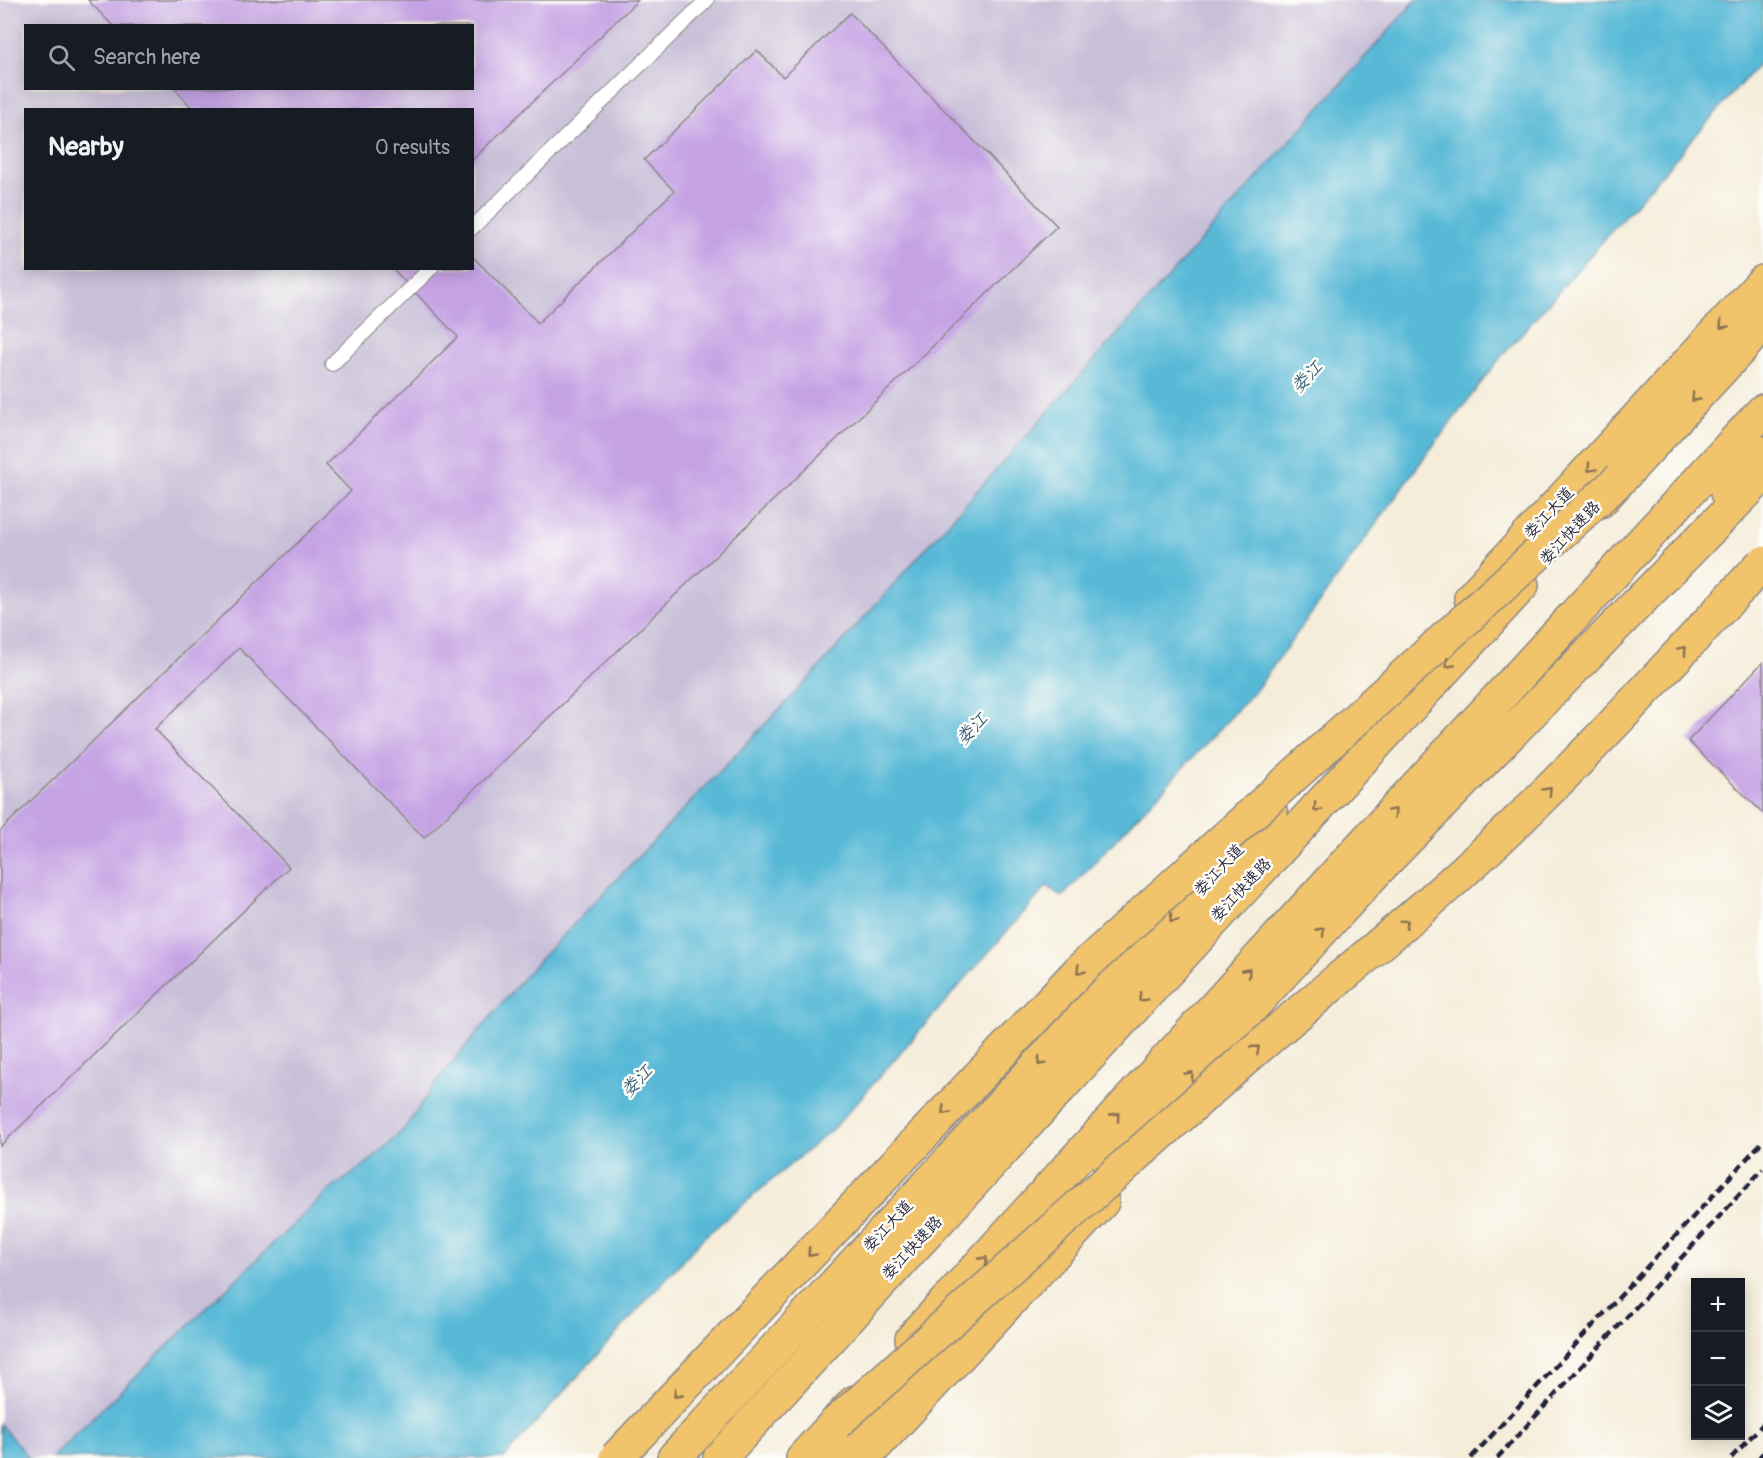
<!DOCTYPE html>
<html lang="en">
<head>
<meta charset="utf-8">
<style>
	:root { --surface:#171b24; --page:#242831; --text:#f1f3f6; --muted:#9ea1a6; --line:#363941 }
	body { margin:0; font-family:Pangolin,"LXGW WenKai TC",sans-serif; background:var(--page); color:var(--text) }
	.controls { position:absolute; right:18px; bottom:18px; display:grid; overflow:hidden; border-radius:0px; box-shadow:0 3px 15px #0003 }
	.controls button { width:54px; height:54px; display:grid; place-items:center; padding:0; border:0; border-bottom:2px solid var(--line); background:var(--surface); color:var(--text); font:30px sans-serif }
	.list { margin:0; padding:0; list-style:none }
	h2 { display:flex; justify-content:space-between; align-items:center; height:78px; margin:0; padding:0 24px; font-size:26px }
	h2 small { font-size:20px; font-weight:400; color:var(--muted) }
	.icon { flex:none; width:33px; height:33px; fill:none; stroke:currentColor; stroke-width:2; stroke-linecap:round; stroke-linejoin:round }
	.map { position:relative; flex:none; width:1763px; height:1458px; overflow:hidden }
	.search { position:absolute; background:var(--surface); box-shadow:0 3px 15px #0003; left:24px; top:24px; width:450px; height:66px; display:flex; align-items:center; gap:15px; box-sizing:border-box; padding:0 21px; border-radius:0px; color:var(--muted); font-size:22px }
	.panel { position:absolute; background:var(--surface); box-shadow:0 3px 15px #0003; left:24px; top:108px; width:450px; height:162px; border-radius:0px }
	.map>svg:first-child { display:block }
	.industrial { fill:#c8bfd8; fill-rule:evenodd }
	.water { fill:#59b9d7; stroke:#3e6e89; stroke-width:1.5 }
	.building { fill:#c5a2e4 }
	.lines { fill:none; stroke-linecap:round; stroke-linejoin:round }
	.lane-casing { stroke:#8c888a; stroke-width:16 }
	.primary-casing { stroke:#8c888a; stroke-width:36 }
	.highway-casing { stroke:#8c888a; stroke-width:36 }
	.lane { stroke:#fff; stroke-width:14 }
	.primary { stroke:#f1c36a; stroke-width:33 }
	.highway { stroke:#f1c36a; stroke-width:33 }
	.rail { stroke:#22223b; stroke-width:4.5; stroke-dasharray:9 4.5; stroke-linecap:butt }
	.highway-bridge-casing { stroke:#8c888a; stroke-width:36; stroke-linecap:butt }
	.highway-bridge { stroke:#f1c36a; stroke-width:33 }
	.oneway { stroke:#8a7252 }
	.labels { text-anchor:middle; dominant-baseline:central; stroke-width:5; stroke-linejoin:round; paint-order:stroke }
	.street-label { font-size:16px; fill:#22223b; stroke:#fdfcf7 }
	.water-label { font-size:18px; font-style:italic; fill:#385e79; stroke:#fdfcf7 }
</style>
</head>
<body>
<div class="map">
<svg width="1763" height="1458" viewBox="0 0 1763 1458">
	<rect width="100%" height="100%" fill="#fdfcf7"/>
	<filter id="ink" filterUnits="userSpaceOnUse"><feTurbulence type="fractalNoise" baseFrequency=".0167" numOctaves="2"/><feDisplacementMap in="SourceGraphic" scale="12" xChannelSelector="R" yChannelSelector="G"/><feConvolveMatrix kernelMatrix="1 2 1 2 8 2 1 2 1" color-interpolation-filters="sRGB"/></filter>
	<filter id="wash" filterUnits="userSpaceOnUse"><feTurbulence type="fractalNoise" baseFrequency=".008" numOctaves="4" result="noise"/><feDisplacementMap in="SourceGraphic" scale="24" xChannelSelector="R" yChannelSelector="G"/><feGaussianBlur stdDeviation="1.35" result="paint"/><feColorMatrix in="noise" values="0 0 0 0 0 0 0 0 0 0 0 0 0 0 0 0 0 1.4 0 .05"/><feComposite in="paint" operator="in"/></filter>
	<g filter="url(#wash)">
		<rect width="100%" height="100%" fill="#f5edda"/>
		<path class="industrial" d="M0,0h1416l-598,669 -288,301 -90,107 -35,51 -34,32 -45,33 -275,265h-22l-29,-34zM26,26h446v62h-446zM26,110h446v158h-446z"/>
		<path class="water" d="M1416,0h347v59l-263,299 -77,101 -167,231 -194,207 -15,-11 -211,240 -134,113 -198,219h-453l275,-265 45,-33 34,-32 35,-51 90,-107 288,-301z
			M0,1424l29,34h-29z"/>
		<g id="blocks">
			<path class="building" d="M88,0h550l-166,160v-50h-278l-20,-22h298v-62h-359z
				M850,13l207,213 -633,612 -185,-190 -84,81 134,138 -289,279v-315l351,-340 -25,-26 132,-128 -66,-69h80v-12l66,67 136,-132 -30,-31 113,-110 26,27z
				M1763,662v151l-75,-72z"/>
		</g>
	</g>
	<g filter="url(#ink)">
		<use href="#blocks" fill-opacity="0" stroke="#8c888a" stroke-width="1.5"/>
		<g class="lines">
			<g class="lane-casing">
				<path id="lane" d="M472,228l235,-228
					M332,364l99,-96"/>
			</g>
			<g class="primary-casing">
				<path id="primary" d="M1727,493l36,-40
					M1471,598l292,-316
					M1109,1163l291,-318
					M674,1458l597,-644
					M837,1458l102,-111"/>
			</g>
			<g class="highway-casing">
				<path id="highway" d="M1600,501l163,-177
					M1381,866l382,-391
					M912,1339l446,-489 405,-439
					M720,1458l802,-873
					M803,1458l52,-56
					M864,1458l238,-256"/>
			</g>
			<use href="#lane" class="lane"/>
			<use href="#primary" class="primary"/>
			<use href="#highway" class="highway"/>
			<path class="rail" d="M1471,1458l292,-317
				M1497,1458l266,-289
				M1731,1458l32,-34
				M1759,1458l4,-5"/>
			<g class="highway-bridge-casing">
				<path id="highway-bridge" d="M836,1423c139,-124 278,-249 418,-372 95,-82 193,-159 282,-248 78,-77 152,-159 227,-240
					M616,1458l464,-488 540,-491"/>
			</g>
			<use href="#highway-bridge" class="highway-bridge"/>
		</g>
		<defs><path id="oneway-chevron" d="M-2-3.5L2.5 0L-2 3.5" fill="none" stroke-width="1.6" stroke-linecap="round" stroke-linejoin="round" transform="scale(1.5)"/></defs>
		<g class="oneway">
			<use href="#oneway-chevron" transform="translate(1723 325) rotate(133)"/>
			<use href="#oneway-chevron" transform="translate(1695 398) rotate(133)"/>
			<use href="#oneway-chevron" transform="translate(1591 468) rotate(133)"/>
			<use href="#oneway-chevron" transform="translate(1683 650) rotate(-47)"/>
			<use href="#oneway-chevron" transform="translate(1449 664) rotate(133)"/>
			<use href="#oneway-chevron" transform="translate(1548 791) rotate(-46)"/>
			<use href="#oneway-chevron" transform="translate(1317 808) rotate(133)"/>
			<use href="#oneway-chevron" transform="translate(1393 812) rotate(-47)"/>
			<use href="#oneway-chevron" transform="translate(1173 919) rotate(133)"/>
			<use href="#oneway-chevron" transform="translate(1405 923) rotate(-40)"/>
			<use href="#oneway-chevron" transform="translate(1321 931) rotate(-48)"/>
			<use href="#oneway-chevron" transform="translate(1080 970) rotate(136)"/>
			<use href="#oneway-chevron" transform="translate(1247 972) rotate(-48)"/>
			<use href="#oneway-chevron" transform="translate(1142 998) rotate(133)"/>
			<use href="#oneway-chevron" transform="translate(1256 1049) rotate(-41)"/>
			<use href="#oneway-chevron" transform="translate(1041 1062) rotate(133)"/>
			<use href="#oneway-chevron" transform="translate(1190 1075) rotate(-48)"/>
			<use href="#oneway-chevron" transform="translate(945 1111) rotate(134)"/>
			<use href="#oneway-chevron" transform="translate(1116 1116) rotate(-48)"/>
			<use href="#oneway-chevron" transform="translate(811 1253) rotate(134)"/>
			<use href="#oneway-chevron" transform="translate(984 1260) rotate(-48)"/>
			<use href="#oneway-chevron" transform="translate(677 1394) rotate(134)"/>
		</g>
	</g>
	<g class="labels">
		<g class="street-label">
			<text transform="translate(1549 513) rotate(-47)">娄江大道</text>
			<text transform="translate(1570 533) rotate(-47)">娄江快速路</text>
			<text transform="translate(1219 870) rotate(-47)">娄江大道</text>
			<text transform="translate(1241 890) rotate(-47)">娄江快速路</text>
			<text transform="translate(888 1226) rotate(-47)">娄江大道</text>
			<text transform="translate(912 1248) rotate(-47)">娄江快速路</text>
		</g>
		<g class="water-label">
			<text transform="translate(1307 377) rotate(-46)">娄江</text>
			<text transform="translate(972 729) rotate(-46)">娄江</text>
			<text transform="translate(637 1081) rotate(-46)">娄江</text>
		</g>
	</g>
</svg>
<div class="controls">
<button>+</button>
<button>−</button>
<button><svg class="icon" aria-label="layers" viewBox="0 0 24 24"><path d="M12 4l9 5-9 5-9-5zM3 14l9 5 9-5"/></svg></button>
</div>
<div class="search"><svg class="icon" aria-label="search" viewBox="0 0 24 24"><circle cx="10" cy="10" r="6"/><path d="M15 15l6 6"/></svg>Search here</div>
<section class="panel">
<h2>Nearby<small>0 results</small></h2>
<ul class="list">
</ul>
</section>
</div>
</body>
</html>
